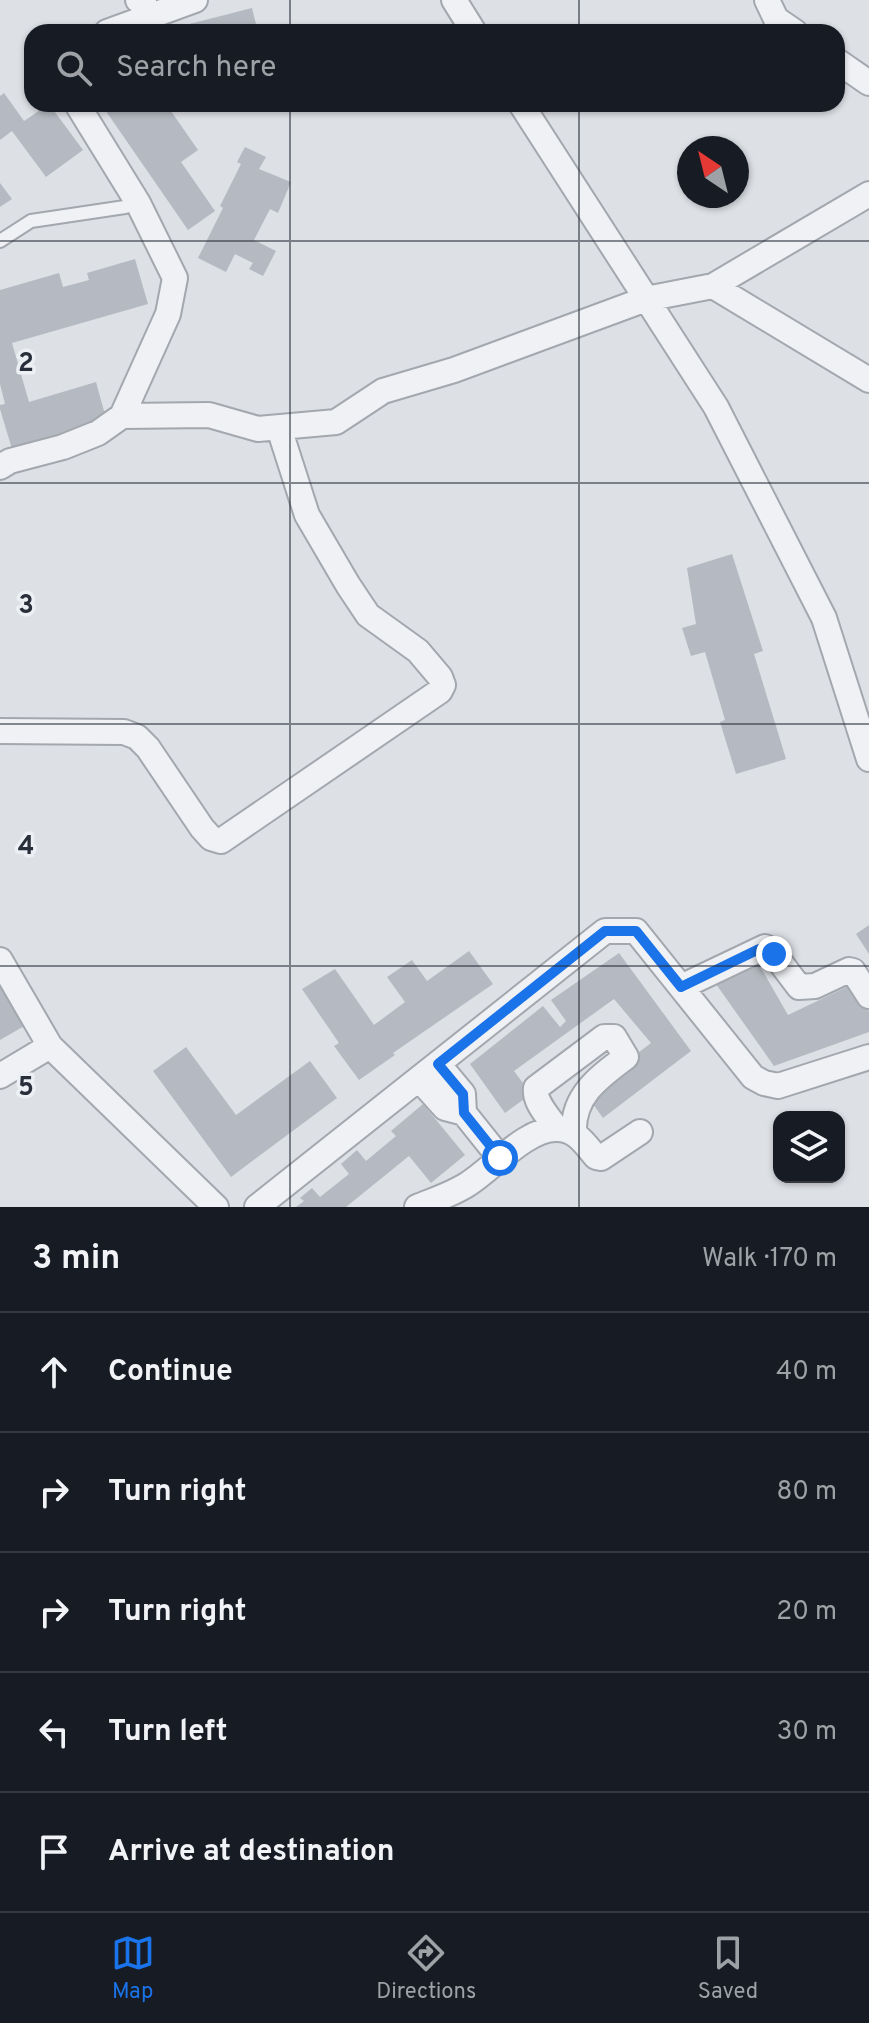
<!DOCTYPE html>
<html lang="en">
<head>
<meta charset="utf-8">
<style>
	:root { --surface:#171b24; --page:#242831; --text:#f1f3f6; --muted:#9ea1a6; --line:#363941; --accent:#1a73e8 }
	body { margin:0; font-family:Overpass,sans-serif; background:var(--page); color:var(--text) }
	.controls { position:absolute; right:24px; bottom:24px; display:grid; overflow:hidden; border-radius:16px; box-shadow:0 2px 6px #0004 }
	.controls button { width:72px; height:72px; display:grid; place-items:center; padding:0; border:0; border-bottom:2px solid var(--line); background:var(--surface); color:var(--text); font:40px sans-serif }
	.compass { position:absolute; left:677px; top:136px; width:72px; height:72px; border-radius:50%; background:var(--surface); box-shadow:0 2px 6px #0004; rotate:325deg }
	.stop { position:absolute; width:24px; height:24px; margin:-18px; border:6px solid #1a73e8; border-radius:50%; background:#fff }
	.stop.end { background:#1a73e8; border-color:#fff; box-shadow:0 2px 8px #0008 }
	.list { margin:0; padding:0; list-style:none }
	h2 { display:flex; justify-content:space-between; align-items:center; height:104px; margin:0; padding:0 32px; font-size:34px }
	h2 small { font-size:26px; font-weight:400; color:var(--muted) }
	.list li { display:grid; grid-template-columns:52px 1fr auto; gap:24px; align-items:center; box-sizing:border-box; height:120px; padding:0 32px; border-top:2px solid var(--line) }
	.list b { display:block; font-size:30px; white-space:nowrap }
	.list em { font-size:26px; font-style:normal; color:var(--muted) }
	.icon { flex:none; width:44px; height:44px; fill:none; stroke:currentColor; stroke-width:2; stroke-linecap:round; stroke-linejoin:round }
	.map { position:relative; flex:none; width:869px; height:1207px; overflow:hidden }
	.search { position:absolute; background:var(--surface); box-shadow:0 2px 6px #0004; left:24px; right:24px; top:24px; height:88px; display:flex; align-items:center; gap:20px; box-sizing:border-box; padding:0 28px; border-radius:24px; color:var(--muted); font-size:30px }
	.sheet { height:704px; background:var(--surface) }
	nav { display:flex; justify-content:space-around; align-items:center; box-sizing:border-box; height:112px; border-top:2px solid var(--line); background:var(--surface); font-size:22px; color:var(--muted) }
	nav a { display:grid; justify-items:center; gap:4px }
	nav .on { color:var(--accent) }
	.map>svg:first-child { display:block }
	.building { fill:#b5b9c1 }
	.lines { fill:none; stroke-linecap:round; stroke-linejoin:round }
	.lane-casing { stroke:#a3a7ae; stroke-width:16 }
	.street-casing { stroke:#a3a7ae; stroke-width:28 }
	.lane { stroke:#eff1f4; stroke-width:12 }
	.street { stroke:#eff1f4; stroke-width:24 }
	.route { stroke:#1a73e8; stroke-width:10 }
	.grid { fill:none; stroke:#282e3a; stroke-width:2; stroke-opacity:0.55 }
	.grid-label { font-size:26px; text-anchor:middle; font-weight:bold; fill:#282e3a; stroke:#eceff3; stroke-width:7; stroke-linejoin:round; paint-order:stroke }
</style>
</head>
<body>
<div class="map">
<svg width="869" height="1207" viewBox="0 0 869 1207">
	<rect width="100%" height="100%" fill="#dde0e5"/>
	<path class="building" d="M252,8l6,24h-96v-1z
		M4,93l20,28 25,-17 34,46 -37,27 -34,-46 -12,9v-44z
		M101,104h65l32,46 -17,12 34,49 -27,19z
		M245,147l21,10 -7,12 32,13 -13,31 -8,-4 -16,31 22,11 -13,25 -14,-7 4,-6 -18,-9 -9,18 -28,-14 25,-50 -3,-2 21,-42 -4,-2z
		M0,183l12,16 -12,8z
		M135,259l13,45 -136,39 17,59 67,-20 11,40 -95,27 -12,-40v-4l5,-1 -5,-20v-94l59,-17 4,14 26,-7 -2,-7z
		M732,554l31,97 -9,3 32,105 -50,15 -16,-52 5,-2 -20,-68 -14,4 -9,-28 14,-4 -9,-56z
		M869,925v29l-13,-20z
		M469,951l24,33 -100,69 2,2 -36,25 -25,-34 5,-3 -37,-54 33,-20 39,56 31,-23 -18,-25 25,-17 15,21z
		M619,953l72,98 -88,67 -18,-25 66,-50 -37,-44 -100,72 17,23 -26,19 -35,-49 73,-58 17,21 6,-6 -15,-21z
		M753,954l35,61 67,-32 14,29v20l-95,34 -63,-89z
		M0,979l26,46 -26,15z
		M186,1047l50,68 74,-54 27,37 -106,79 -78,-106z
		M423,1104l42,51 -34,28 -22,-27 -63,51h-50l8,-6 -4,-3 12,-10 8,9 29,-23 -8,-10 16,-14 9,11 30,-25 -5,-5z"/>
	<g class="lines">
		<g class="lane-casing">
			<path id="lane" d="M0,241l31,-20 94,-14 13,-4"/>
		</g>
		<g class="street-casing">
			<path id="street" d="M138,0h6
				M454,0l20,32
				M767,0l9,19 19,13
				M107,32l88,-32
				M837,61l32,22
				M521,104l195,303 108,211 45,141
				M713,286l156,94
				M122,416l87,-1 49,14 78,-7 47,-31 71,-21 192,-71 67,-13 156,-92
				M0,467l10,-6 53,-14 35,-14 24,-17 46,-102 7,-36 -37,-75 -61,-99
				M0,731l124,1 13,5 11,11 54,80 9,10 10,3 219,-150 3,-6 -3,-8 -22,-26 -50,-36 -20,-30 -41,-70 -28,-87
				M0,960l50,86 166,161
				M681,987l84,-40 6,3 28,37 16,-1 34,-16 4,1 16,25
				M438,1064l25,30 1,19 36,45
				M0,1076l50,-30
				M419,1079l26,29 19,5
				M557,1129c-8,-12 -23,-26 -21,-41l68,-51h10l12,20c-27,20 -54,39 -52,76
				M257,1207l348,-276h31l117,146 11,6 14,3 91,-29
				M417,1207c17,-7 36,-13 51,-23 24,-15 59,-56 89,-55 19,0 28,15 39,28l5,1 39,-26"/>
		</g>
		<use href="#lane" class="lane"/>
		<use href="#street" class="street"/>
	</g>
	<g class="lines">
		<path class="route" d="M500,1158l-36,-45 -1,-19 -25,-30 167,-133h31l45,56 76,-37 8,-3 9,7"/>
	</g>
	<path class="grid" d="M290,0v32M579,0v32M290,104v1103M579,104v1103M0,241h869M0,483h869M0,724h869M0,966h869"/>
	<g class="grid-label">
		<text x="26" y="371">2</text>
		<text x="26" y="613">3</text>
		<text x="26" y="854">4</text>
		<text x="26" y="1095">5</text>
	</g>
</svg>
<div class="controls">
<button><svg class="icon" aria-label="layers" viewBox="0 0 24 24"><path d="M12 4l9 5-9 5-9-5zM3 14l9 5 9-5"/></svg></button>
</div>
<svg class="compass" viewBox="-18 -18 36 36"><path d="M0-13l5 13h-10z" fill="#e53935"/><path d="M0 13l5-13h-10z" fill="#9ea1a6"/></svg>
<div class="stop" style="left:500px;top:1158px"></div>
<div class="stop end" style="left:774px;top:954px"></div>
<div class="search"><svg class="icon" aria-label="search" viewBox="0 0 24 24"><circle cx="10" cy="10" r="6"/><path d="M15 15l6 6"/></svg>Search here</div>
</div>
<section class="sheet">
<h2>3 min<small>Walk · 170 m</small></h2>
<ul class="list">
<li><svg class="icon" aria-label="ahead" viewBox="0 0 24 24"><path d="M12 20V5M6 11l6-6 6 6"/></svg><div><b>Continue</b></div><em>40 m</em></li>
<li><svg class="icon" aria-label="right" viewBox="0 0 24 24"><path d="M7 20v-9h11M14 6l5 5-5 5"/></svg><div><b>Turn right</b></div><em>80 m</em></li>
<li><svg class="icon" aria-label="right" viewBox="0 0 24 24"><path d="M7 20v-9h11M14 6l5 5-5 5"/></svg><div><b>Turn right</b></div><em>20 m</em></li>
<li><svg class="icon" aria-label="left" viewBox="0 0 24 24"><path d="M17 20v-9H6M10 6l-5 5 5 5"/></svg><div><b>Turn left</b></div><em>30 m</em></li>
<li><svg class="icon" aria-label="arrive" viewBox="0 0 24 24"><path d="M6 21V4h12l-3 4 3 4H6"/></svg><div><b>Arrive at destination</b></div></li>
</ul>
</section>
<nav>
<a class="on"><svg class="icon" aria-label="map" viewBox="0 0 24 24"><path d="M3 6l6-2 6 2 6-2v14l-6 2-6-2-6 2zM9 4v14M15 6v14"/></svg>Map</a>
<a><svg class="icon" aria-label="directions" viewBox="0 0 24 24"><path d="M12 3l9 9-9 9-9-9zM9 14v-3h6M13 9l2 2-2 2"/></svg>Directions</a>
<a><svg class="icon" aria-label="saved" viewBox="0 0 24 24"><path d="M7 4h10v16l-5-4-5 4z"/></svg>Saved</a>
</nav>
</body>
</html>
